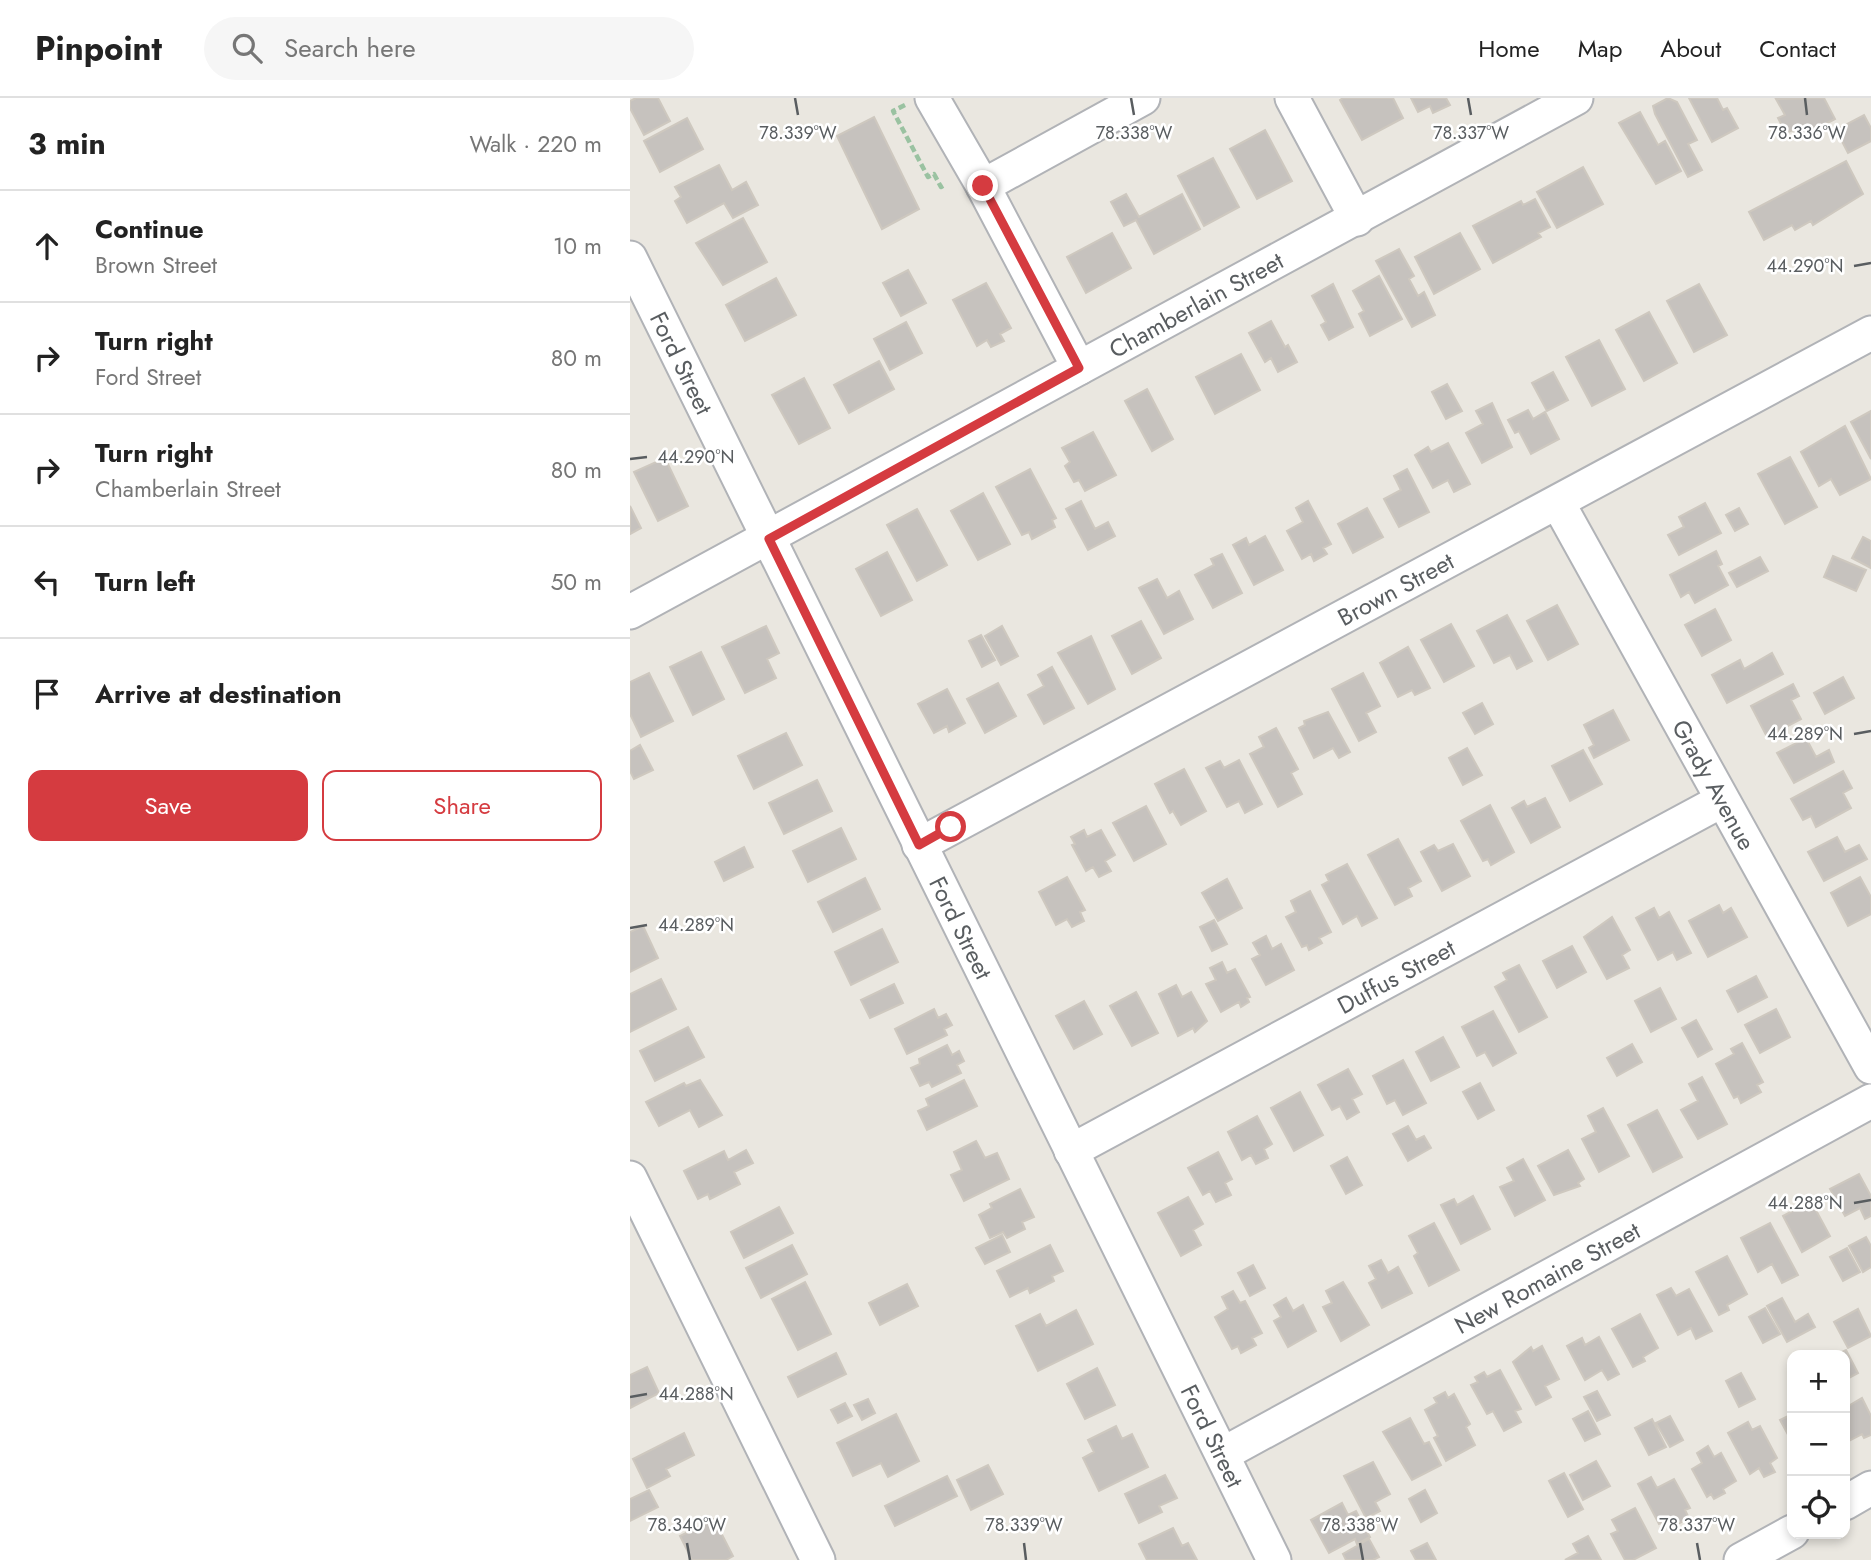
<!DOCTYPE html>
<html lang="en">
<head>
<meta charset="utf-8">
<style>
	:root { --surface:#fff; --page:#f6f6f6; --text:#222; --muted:#767676; --line:#e0e0e0; --accent:#d53b40 }
	body { margin:0; font-family:Jost,sans-serif; background:var(--page); color:var(--text) }
	.controls { position:absolute; right:21px; bottom:21px; display:grid; overflow:hidden; border-radius:14px; box-shadow:0 4px 10px #0003 }
	.controls button { width:63px; height:63px; display:grid; place-items:center; padding:0; border:0; border-bottom:2px solid var(--line); background:var(--surface); color:var(--text); font:35px sans-serif }
	.stop { position:absolute; width:21px; height:21px; margin:-16px; border:5px solid #d53b40; border-radius:50%; background:#fff }
	.stop.end { background:#d53b40; border-color:#fff; box-shadow:0 2px 7px #0008 }
	.list { margin:0; padding:0; list-style:none }
	h2 { display:flex; justify-content:space-between; align-items:center; height:91px; margin:0; padding:0 28px; font-size:30px }
	h2 small { font-size:23px; font-weight:400; color:var(--muted) }
	.list li { display:grid; grid-template-columns:46px 1fr auto; gap:21px; align-items:center; box-sizing:border-box; height:112px; padding:0 28px; border-top:2px solid var(--line) }
	.list b { display:block; font-size:26px; white-space:nowrap }
	.list p { margin:0; font-size:23px; white-space:nowrap; color:var(--muted) }
	.list em { font-size:23px; font-style:normal; color:var(--muted) }
	.actions { display:flex; gap:14px; padding:21px 28px }
	.actions a { flex:1; padding:16px 0; border:2px solid var(--accent); border-radius:14px; text-align:center; font-size:24px; color:var(--accent) }
	.actions .main { background:var(--accent); color:#fff }
	.icon { flex:none; width:38px; height:38px; fill:none; stroke:currentColor; stroke-width:2; stroke-linecap:round; stroke-linejoin:round }
	.map { position:relative; flex:none; width:1241px; height:1462px; overflow:hidden }
	header { display:flex; align-items:center; gap:42px; box-sizing:border-box; height:98px; padding:0 35px; background:var(--surface); border-bottom:2px solid var(--line) }
	header strong { font-size:33px }
	nav { display:flex; gap:38px; margin-inline-start:auto; font-size:24px }
	.search { width:490px; height:63px; background:var(--page); display:flex; align-items:center; gap:18px; box-sizing:border-box; padding:0 24px; border-radius:38px; color:var(--muted); font-size:26px }
	main { display:flex }
	aside { flex:1; background:var(--surface) }
	.map>svg:first-child { display:block }
	.building { fill:#c6c2be; stroke:#cec8bf; stroke-width:2 }
	.lines { fill:none; stroke-linecap:round; stroke-linejoin:round }
	.minor-casing { stroke:#b1b3b7; stroke-width:37 }
	.path { stroke:#9ac2a1; stroke-width:4.5; stroke-dasharray:7 3.5; stroke-linecap:butt }
	.minor { stroke:#fff; stroke-width:33 }
	.route { stroke:#d53b40; stroke-width:9 }
	.ticks { fill:none; stroke:#595d60; stroke-width:2.5 }
	.labels { text-anchor:middle; dominant-baseline:central; stroke-width:5; stroke-linejoin:round; paint-order:stroke }
	.street-label { font-size:24px; fill:#595d60; stroke:#fff }
	.ticks-label { font-size:18px; text-anchor:middle; fill:#595d60; stroke:#fff; stroke-width:5; stroke-linejoin:round; paint-order:stroke }
</style>
</head>
<body>
<header>
<strong>Pinpoint</strong>
<div class="search"><svg class="icon" aria-label="search" viewBox="0 0 24 24"><circle cx="10" cy="10" r="6"/><path d="M15 15l6 6"/></svg>Search here</div>
<nav><a>Home</a><a>Map</a><a>About</a><a>Contact</a></nav>
</header>
<main>
<aside>
<h2>3 min<small>Walk · 220 m</small></h2>
<ul class="list">
<li><svg class="icon" aria-label="ahead" viewBox="0 0 24 24"><path d="M12 20V5M6 11l6-6 6 6"/></svg><div><b>Continue</b><p>Brown Street</p></div><em>10 m</em></li>
<li><svg class="icon" aria-label="right" viewBox="0 0 24 24"><path d="M7 20v-9h11M14 6l5 5-5 5"/></svg><div><b>Turn right</b><p>Ford Street</p></div><em>80 m</em></li>
<li><svg class="icon" aria-label="right" viewBox="0 0 24 24"><path d="M7 20v-9h11M14 6l5 5-5 5"/></svg><div><b>Turn right</b><p>Chamberlain Street</p></div><em>80 m</em></li>
<li><svg class="icon" aria-label="left" viewBox="0 0 24 24"><path d="M17 20v-9H6M10 6l-5 5 5 5"/></svg><div><b>Turn left</b></div><em>50 m</em></li>
<li><svg class="icon" aria-label="arrive" viewBox="0 0 24 24"><path d="M6 21V4h12l-3 4 3 4H6"/></svg><div><b>Arrive at destination</b></div></li>
</ul>
<div class="actions"><a class="main">Save</a><a>Share</a></div>
</aside>
<div class="map">
<svg width="1241" height="1462" viewBox="0 0 1241 1462">
	<rect width="100%" height="100%" fill="#eae7e0"/>
	<path class="building" d="M6,0h22l12,23 -26,14 -14,-27v-7z
		M713,0h50l10,20 -41,22 -22,-40z
		M781,0h35l4,7 -17,8 -3,-7 -12,6z
		M1038,0l9,4 20,38 -9,4 14,26 -14,7 -33,-63 -2,-8z
		M1059,0h28l6,12 4,-2 11,20 -26,14z
		M1194,0l11,21 -38,20 -4,-9 -7,3 -8,-15 7,-3 -9,-16z
		M1010,14l18,33 7,-4 16,30 -25,13 -37,-61z
		M1234,17l7,13v13l-23,12 -12,-23z
		M244,19l45,92 -37,20 -45,-93z
		M57,20l16,31 -43,23 -16,-31z
		M635,32l27,51 -35,18 -27,-50z
		M583,60l26,49 -35,19 -26,-50z
		M1216,63l17,33 -50,31 -2,-4 -16,9 -3,-5 -28,15 -15,-28z
		M89,67l13,25 14,-8 12,23 -25,13 -9,-15 -37,20 -12,-22 6,-4 -6,-10z
		M953,69l20,37 -46,24 -20,-36z
		M496,96l13,23 43,-23 18,35 -46,25 -18,-34 -12,6 -13,-24z
		M905,101l15,28 -12,6 3,4 -48,26 -20,-37 48,-25 2,4z
		M113,120l24,44 -44,23 -27,-42z
		M482,135l19,35 -45,25 -19,-36z
		M830,135l20,36 -46,25 -19,-37z
		M769,151l15,27 -5,3 9,17 6,-4 11,23 -23,12 -36,-66z
		M278,172l18,33 -25,13 -18,-33z
		M749,178l23,43 -32,17 -11,-22 5,-3 -11,-20z
		M146,180l20,37 -51,26 -19,-36z
		M356,185l25,45 -11,6 4,7 -13,6 -4,-7 -10,6 -24,-46z
		M703,186l20,43 -24,13 -8,-15 5,-3 -14,-26z
		M1069,186l28,51 -33,17 -27,-51z
		M1019,214l28,51 -33,18 -28,-51z
		M641,223l14,26 3,-2 9,17 -19,10 -7,-14 -6,4 -16,-29z
		M276,224l16,31 -32,17 -16,-31z
		M969,242l26,49 -33,17 -26,-49z
		M611,256l19,36 -45,24 -19,-37z
		M249,263l15,28 -45,24 -15,-28z
		M923,274l15,28 -21,11 -15,-28z
		M174,280l26,50 -31,16 -27,-49z
		M817,286l15,27 -16,8 -14,-27z
		M517,291l26,50 -21,12 -27,-50z
		M862,305l20,44 -30,16 -16,-30 17,-9 -7,-13z
		M898,312l5,9 12,-7 14,27 -28,15 -12,-23 -4,2 -7,-13z
		M1241,313v48l-20,-37z
		M1215,328l26,53 -31,16 -9,-16 -12,7 -18,-34z
		M463,334l23,43 -31,16 -6,-11 -5,2 -9,-16 5,-4 -8,-14z
		M818,345l22,41 -16,8 -6,-12 -15,8 -18,-33 13,-8 3,5z
		M1160,359l27,50 -32,17 -27,-50z
		M35,360l23,48 -30,15 -24,-49z
		M400,371l26,49 -4,2 3,7 -23,12 -3,-7 -7,3 -26,-48z
		M777,371l22,43 -30,15 -15,-28 17,-9 -7,-14z
		M353,395l27,51 -32,16 -27,-49z
		M451,403l14,28 13,-7 7,14 -27,14 -22,-41z
		M678,403l23,43 -8,4 4,6 -13,7 -3,-7 -9,5 -15,-28 16,-9 -7,-14z
		M1075,405l16,30 -42,22 -11,-20 16,-8 -5,-10z
		M0,408l11,22 -11,6z
		M737,410l16,29 -30,16 -15,-29z
		M1109,410l9,16 -13,7 -9,-16z
		M287,411l30,56 -30,16 -30,-56z
		M635,438l18,34 -29,15 -21,-40 13,-7 3,7z
		M1233,439l8,4v27l-19,-10z
		M1086,453l6,13 -4,2 10,19 -33,18 -6,-11 -8,5 -11,-22z
		M257,454l25,48 -31,16 -25,-47z
		M592,456l20,39 -29,15 -18,-33 19,-10 -3,-6z
		M1203,458l33,14 -10,21 -32,-14z
		M1130,459l8,14 -31,16 -8,-14z
		M527,481l10,19 12,-7 14,28 -29,15 -25,-46z
		M927,507l21,39 -30,16 -21,-39z
		M1085,511l16,31 -29,16 -17,-31z
		M877,517l25,46 -15,8 -7,-14 -16,8 -17,-32z
		M511,523l20,37 -29,16 -20,-38z
		M821,526l23,42 -30,16 -23,-42z
		M136,528l13,27 -12,6 9,19 -31,15 -23,-46z
		M372,528l16,30 -17,9 -16,-29z
		M351,537l14,25 -13,7 -13,-26z
		M461,538l24,53 -27,15 -30,-51z
		M778,549l22,41 -15,7 -3,-5 -14,7 -18,-34z
		M71,554l23,47 -31,16 -23,-48z
		M1142,555l11,21 -56,29 -15,-28 28,-15 4,9z
		M422,569l22,41 -30,16 -16,-29 16,-9 -6,-11z
		M19,575l24,48 -32,16 -11,-23v-32z
		M733,575l17,33 -14,7 10,19 -17,9 -27,-52z
		M1213,579l11,21 -29,16 -11,-21z
		M368,585l18,33 -31,17 -18,-34z
		M1163,586l6,12 -8,4 10,19 -34,18 -16,-31z
		M317,591l18,34 -16,9 -2,-6 -13,7 -16,-29z
		M852,605l11,21 -18,10 -12,-21z
		M983,612l16,30 -35,18 -5,-10 5,-3 -10,-20z
		M698,614l22,40 -11,6 -6,-10 -19,10 -15,-30 6,-3 -1,-4z
		M646,630l22,41 -7,4 11,21 -24,13 -28,-53 14,-7 -5,-10z
		M156,635l16,32 -48,24 -16,-33z
		M1176,640l10,19 13,-7 5,12 -40,21 -17,-30z
		M10,647l13,25 -19,9 -4,-8v-20z
		M837,650l15,27 -19,10 -14,-27z
		M953,652l19,34 -32,17 -18,-35z
		M609,662l23,44 -17,9 -6,-12 -12,6 -21,-39 14,-7 4,7z
		M554,671l22,42 -25,14 -8,-14 -3,2 -15,-29z
		M1213,673l9,17 -9,5 8,15 -35,19 -5,-11 -8,4 -12,-21z
		M187,682l15,31 -48,23 -15,-31z
		M915,700l15,29 -29,16 -19,-35 12,-7 3,6z
		M860,707l24,47 -23,13 -3,-6 -5,2 -22,-40z
		M516,708l20,38 -32,17 -21,-38z
		M211,730l15,31 -48,23 -15,-31z
		M454,732l3,7 14,-7 14,25 -10,6 6,10 -12,6 -6,-10 -7,4 -14,-26 3,-1 -4,-7z
		M1207,739l8,15 14,-7 8,14 -43,22 -16,-29z
		M768,741l23,42 -13,7 4,8 -17,9 -27,-50z
		M823,746l17,32 -28,15 -21,-39 13,-7 4,6z
		M114,749l9,20 -29,14 -9,-19z
		M717,766l30,54 -15,8 -5,-10 -14,8 -21,-39 7,-4 -3,-6z
		M437,779l18,33 -5,2 4,9 -12,6 -5,-8 -11,6 -17,-33z
		M1230,779l11,20v17l-23,12 -17,-33z
		M235,780l15,31 -47,23 -15,-30z
		M597,781l15,29 -24,13 -16,-28z
		M680,793l21,41 -12,6 3,5 -13,7 -2,-5 -5,2 -16,-30 10,-5 -5,-11z
		M1089,807l4,8 8,-5 16,29 -39,20 -19,-36z
		M1024,810l5,10 10,-6 22,41 -14,7 -4,-8 -15,8 -22,-42z
		M982,819l18,33 -8,5 7,13 -22,11 -23,-42z
		M584,822l13,24 -15,7 -12,-24z
		M13,828l15,32 -28,14v-40z
		M252,831l16,33 -47,23 -16,-33z
		M636,838l6,13 9,-5 13,26 -28,15 -14,-26 8,-4 -7,-12z
		M942,848l14,26 -29,16 -14,-27z
		M592,864l5,11 8,-4 15,28 -3,1 2,4 -8,5 -2,-5 -18,10 -15,-28 10,-4 -6,-12z
		M889,867l28,52 -28,15 -24,-45 12,-7 -4,-7z
		M1126,878l11,21 -29,15 -11,-21z
		M31,881l15,30 -46,23v-38z
		M264,886l9,19 -33,15 -9,-18z
		M546,887l6,12 9,-5 16,29 -12,11 -2,-4 -15,8 -19,-42z
		M1030,890l16,31 -25,13 -16,-31z
		M506,894l22,41 -26,13 -22,-40z
		M454,903l18,33 -28,15 -18,-33z
		M304,911l4,9 8,-4 6,11 -8,4 3,6 -40,19 -12,-25z
		M1146,911l14,28 -30,16 -15,-28z
		M863,913l23,42 -23,13 -8,-14 -8,4 -15,-29z
		M1066,922l16,29 -14,8 -16,-29z
		M58,929l16,30 -49,24 -15,-30z
		M813,939l16,30 -28,14 -15,-29z
		M1112,945l21,39 -6,3 4,7 -20,11 -3,-7 -4,2 -18,-34 18,-10 -3,-5z
		M1002,946l10,18 -25,14 -10,-18z
		M317,947l5,10 7,-4 5,10 -7,4 4,8 -29,14 -3,-5 -9,4 -9,-18 9,-4 -1,-5z
		M773,962l23,43 -23,12 -8,-15 -8,4 -14,-28z
		M718,971l14,25 -10,5 7,13 -12,7 -7,-13 -8,4 -14,-25z
		M1072,979l25,47 -29,15 -17,-29 17,-9 -9,-17z
		M70,982l22,35 -23,12 -9,-17 -31,16 -13,-24 38,-19 2,3z
		M334,982l13,26 -50,24 -9,-19 11,-5 -3,-7z
		M850,985l14,27 -16,9 -15,-27z
		M670,994l23,43 -29,16 -23,-43z
		M973,1010l26,48 -30,16 -17,-33 14,-7 -8,-16z
		M1027,1012l25,47 -29,15 -25,-47z
		M627,1018l15,28 -8,5 4,9 -12,6 -5,-9 -9,5 -14,-28z
		M778,1028l8,14 8,-4 7,12 -23,13 -15,-27z
		M346,1043l9,17 12,-5 12,26 -45,22 -13,-26 11,-5 -8,-18z
		M116,1052l7,13 -19,9 6,12 -30,15 -2,-5 -10,5 -14,-28 40,-20 4,9z
		M938,1052l16,29 -6,4 2,3 -26,9 -16,-29z
		M588,1054l14,27 -7,4 6,12 -15,7 -6,-11 -7,4 -15,-27z
		M717,1059l15,28 -16,9 -15,-28z
		M893,1061l22,41 -30,16 -15,-29 14,-6 -7,-13z
		M1229,1076l12,22v20l-6,3 -5,-11 -15,8 -15,-27z
		M390,1091l14,28 -12,5 3,7 -18,9 -4,-6 -13,6 -11,-23 13,-7 -2,-4z
		M843,1098l17,33 -29,15 -20,-39 13,-6 3,6z
		M558,1099l15,27 -10,6 8,15 -20,11 -23,-43z
		M1181,1103l19,35 -28,16 -19,-36z
		M149,1109l14,26 -49,25 -13,-26z
		M804,1125l25,47 -30,16 -15,-30 4,-3 -9,-17z
		M1140,1125l28,52 -16,8 -10,-19 -14,8 -17,-34z
		M372,1137l8,17 -25,12 -9,-16z
		M1236,1139l5,9v21l-8,5 -14,-26z
		M162,1147l15,29 -46,24 -15,-30z
		M420,1147l13,26 -11,5 2,5 -24,12 -2,-5 -18,9 -13,-26z
		M1217,1150l13,24 -17,9 -13,-24z
		M1097,1158l20,38 -20,11 2,5 -10,5 -23,-43z
		M751,1162l7,13 10,-6 14,26 -30,15 -13,-25 7,-4 -7,-13z
		M623,1167l12,23 -15,8 -12,-23z
		M175,1184l26,52 -33,16 -26,-51z
		M713,1184l26,43 -28,16 -18,-34 9,-4 -6,-12z
		M277,1186l11,22 -38,19 -11,-22z
		M1041,1190l5,8 13,-7 23,42 -16,8 -5,-11 -13,7 -21,-40z
		M603,1193l7,12 5,-2 17,32 -10,5 4,7 -15,8 -3,-7 -6,3 -17,-32 13,-8 -6,-12z
		M656,1200l7,13 10,-6 13,26 -28,16 -14,-26 7,-4 -7,-12z
		M1152,1200l13,24 13,-8 7,13 -28,15 -20,-36z
		M1135,1210l15,26 -17,9 -14,-26z
		M1228,1211l13,27 -23,12 -14,-26z
		M446,1212l17,34 -55,27 -22,-45 24,-12 6,12z
		M1010,1216l18,34 -15,9 2,4 -12,6 -21,-38z
		M969,1239l20,37 -11,6 -6,-10 -17,10 -18,-34 15,-8 3,7z
		M912,1248l17,33 -14,7 6,11 -15,8 -23,-43 18,-15 2,4z
		M1216,1252l12,23 -13,7v-25h-9z
		M206,1255l10,21 -48,23 -10,-20z
		M17,1269l12,26 -29,15v-33z
		M467,1270l18,37 -30,14 -18,-35z
		M870,1272l21,39 -6,2 6,11 -17,9 -11,-20 -6,3 -16,-29 7,-3 -3,-5 9,-5 3,5z
		M1111,1275l14,26 -16,8 -13,-26z
		M967,1293l13,24 -13,6 -13,-24z
		M815,1294l3,6 6,-4 16,30 -4,3 9,18 -29,16 -12,-23 4,-2 -13,-26 12,-7 -3,-5z
		M1232,1300l9,18v19l-7,3 -2,-4 -15,8 -2,-34z
		M238,1301l7,14 -13,7 -8,-15z
		M215,1305l7,13 -14,7 -7,-13z
		M958,1313l12,23 -15,7 -12,-22z
		M266,1316l23,47 -31,16 -7,-14 -28,13 -16,-33z
		M1162,1316v28l-12,-22z
		M1040,1318l13,24 -13,7 -14,-24z
		M780,1320l14,26 5,-2 12,23 -29,15 -29,-48z
		M1022,1321l14,28 -17,8 -14,-27z
		M1118,1324l4,8 8,-4 17,32 -7,5 5,9 -11,5 -5,-9 -9,6 -22,-41z
		M486,1328l6,13 10,-5 16,33 -49,24 -16,-33 11,-6 -6,-12z
		M54,1335l10,22 -28,14 4,7 -23,12 -14,-29z
		M1078,1348l6,11 7,-4 15,28 -13,8 2,4 -11,6 -3,-5 -4,3 -15,-28 10,-6 -5,-10z
		M966,1363l14,25 -27,14 -13,-25z
		M743,1364l17,32 -15,8 5,9 -14,7 -22,-42z
		M358,1367l15,29 -32,16 -14,-30z
		M934,1375l19,36 -15,8 -19,-36z
		M535,1377l12,23 -18,8 3,6 -23,11 -14,-29z
		M317,1378l10,20 -62,30 -10,-20z
		M1021,1379l6,11 17,-9 16,29 -5,2 4,8 -11,6 -4,-7 -15,7 -21,-40z
		M19,1392l9,17 -28,14v-22z
		M795,1392l12,23 -16,9 -12,-23z
		M712,1405l6,12 8,-4 14,26 -13,7 -2,-5 -26,14 -18,-33z
		M1005,1410l21,40 -23,12h-8l-14,-26 7,-3 -6,-11z
		M84,1421l19,37 -7,4h-34l-12,-24z
		M543,1430l9,18 6,-3 9,17h-50l-8,-16z
		M958,1438l13,24h-36l13,-7 -5,-9z
		M739,1441l10,18 -6,3h-27l-3,-6z
		M797,1445l9,17h-20l-5,-9z"/>
	<g class="lines">
		<g class="minor-casing">
			<g id="minor">
				<path d="M302,0l51,88 96,182"/>
				<path d="M662,0l65,121"/>
				<path d="M353,88l160,-88"/>
				<path id="s1" d="M0,160l644,1302"/>
				<path id="s2" d="M928,405l313,564"/>
				<path id="s3" d="M0,514l946,-514"/>
				<path id="s4" d="M289,747l952,-512"/>
				<path id="s5" d="M441,1053l650,-350"/>
				<path d="M0,1080l188,382"/>
				<path id="s6" d="M593,1356l648,-353"/>
				<path d="M1215,1405l26,-15"/>
				<path d="M1111,1462l51,-28"/>
			</g>
		</g>
		<path class="path" d="M275,7l-12,6 35,66 6,-3 7,13 5,-3"/>
		<use href="#minor" class="minor"/>
	</g>
	<g class="lines">
		<path class="route" d="M321,729l-32,18 -150,-306 310,-171 -96,-182"/>
	</g>
	<path class="ticks" d="M165,0l3,17M501,0l3,17M838,0l3,17M1175,0l2,17M1224,168l17,-3M0,361l17,-2M1224,636l17,-3M0,830l17,-3M1224,1105l17,-3M0,1299l17,-3M57,1445l3,17M394,1445l2,17M730,1445l3,17M1067,1445l3,17"/>
	<g class="labels">
		<g class="street-label">
			<text stroke="none"><textPath href="#s3" startOffset="644">Chamberlain Street</textPath></text>
			<text stroke="none"><textPath href="#s1" startOffset="117">Ford Street</textPath></text>
			<text stroke="none"><textPath href="#s4" startOffset="541">Brown Street</textPath></text>
			<text stroke="none"><textPath href="#s2" startOffset="322">Grady Avenue</textPath></text>
			<text stroke="none"><textPath href="#s1" startOffset="747">Ford Street</textPath></text>
			<text stroke="none"><textPath href="#s5" startOffset="369">Duffus Street</textPath></text>
			<text stroke="none"><textPath href="#s6" startOffset="369">New Romaine Street</textPath></text>
			<text stroke="none"><textPath href="#s1" startOffset="1314">Ford Street</textPath></text>
		</g>
	</g>
	<g class="ticks-label">
		<text x="1177" y="41">78.336°W</text>
		<text x="168" y="41">78.339°W</text>
		<text x="504" y="41">78.338°W</text>
		<text x="841" y="41">78.337°W</text>
		<text x="1175" y="174">44.290°N</text>
		<text x="66" y="365">44.290°N</text>
		<text x="1175" y="642">44.289°N</text>
		<text x="66" y="833">44.289°N</text>
		<text x="1175" y="1111">44.288°N</text>
		<text x="66" y="1302">44.288°N</text>
		<text x="57" y="1433">78.340°W</text>
		<text x="394" y="1433">78.339°W</text>
		<text x="730" y="1433">78.338°W</text>
		<text x="1067" y="1433">78.337°W</text>
	</g>
</svg>
<div class="controls">
<button>+</button>
<button>−</button>
<button><svg class="icon" aria-label="locate" viewBox="0 0 24 24"><circle cx="12" cy="12" r="6"/><path d="M12 2v4M12 18v4M2 12h4M18 12h4"/></svg></button>
</div>
<div class="stop" style="left:321px;top:729px"></div>
<div class="stop end" style="left:353px;top:88px"></div>
</div>
</main>
</body>
</html>
